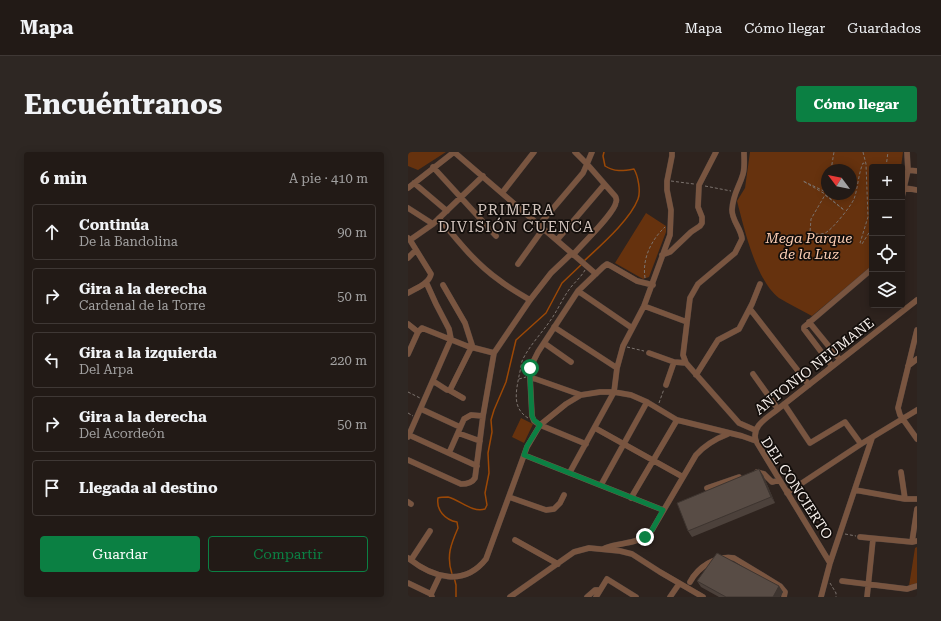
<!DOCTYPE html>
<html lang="es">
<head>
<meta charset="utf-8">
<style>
	:root { --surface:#221a16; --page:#2e2723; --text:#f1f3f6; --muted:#a2a1a1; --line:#3f3835; --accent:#0b8043 }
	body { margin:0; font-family:"Roboto Serif",serif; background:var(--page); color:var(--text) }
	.controls { position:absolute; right:12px; top:12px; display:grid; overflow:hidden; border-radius:4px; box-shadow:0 2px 10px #0003 }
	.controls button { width:36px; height:36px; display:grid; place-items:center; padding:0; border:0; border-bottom:1px solid var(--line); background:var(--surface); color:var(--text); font:20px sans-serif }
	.compass { position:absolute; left:413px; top:12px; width:36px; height:36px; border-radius:50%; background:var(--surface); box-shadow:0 2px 10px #0003; rotate:302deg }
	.stop { position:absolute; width:12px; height:12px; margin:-9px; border:3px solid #0b8043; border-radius:50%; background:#fff }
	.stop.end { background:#0b8043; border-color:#fff; box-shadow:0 1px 4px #0008 }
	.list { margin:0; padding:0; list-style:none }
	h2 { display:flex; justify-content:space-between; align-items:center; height:52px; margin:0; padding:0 16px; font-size:17px }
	h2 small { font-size:13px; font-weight:400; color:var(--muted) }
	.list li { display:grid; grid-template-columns:26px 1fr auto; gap:12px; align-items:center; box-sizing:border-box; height:56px; margin:0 8px 8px; padding:0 8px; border:1px solid var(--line); border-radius:4px }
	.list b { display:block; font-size:15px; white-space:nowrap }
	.list p { margin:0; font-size:13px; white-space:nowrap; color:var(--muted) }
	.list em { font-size:13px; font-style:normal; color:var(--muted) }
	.actions { display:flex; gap:8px; padding:12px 16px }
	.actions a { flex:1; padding:9px 0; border:1px solid var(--accent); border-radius:4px; text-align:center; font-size:14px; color:var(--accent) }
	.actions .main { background:var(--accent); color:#fff }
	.icon { flex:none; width:22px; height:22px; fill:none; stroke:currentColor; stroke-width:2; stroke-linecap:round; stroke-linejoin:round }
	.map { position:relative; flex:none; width:509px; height:445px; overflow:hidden; border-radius:4px }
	header { display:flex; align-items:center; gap:24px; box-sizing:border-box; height:56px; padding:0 20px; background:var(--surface); border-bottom:1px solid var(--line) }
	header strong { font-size:19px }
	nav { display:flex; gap:22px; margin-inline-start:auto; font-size:14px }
	.intro { display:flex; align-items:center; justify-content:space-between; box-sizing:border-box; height:96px; padding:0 24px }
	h1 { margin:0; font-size:28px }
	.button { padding:10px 18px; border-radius:4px; background:var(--accent); color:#fff; font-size:14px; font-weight:700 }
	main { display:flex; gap:24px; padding:0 24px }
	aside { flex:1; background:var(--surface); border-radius:4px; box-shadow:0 2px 10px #0003 }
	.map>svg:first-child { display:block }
	.green { fill:#66320e; fill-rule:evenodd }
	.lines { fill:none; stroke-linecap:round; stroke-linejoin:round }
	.stream { stroke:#9b4806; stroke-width:1.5 }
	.minor-casing { stroke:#4a3f3b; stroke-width:6 }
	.path { stroke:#7c736e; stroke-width:1; stroke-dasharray:3 2; stroke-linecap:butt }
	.minor { stroke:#795540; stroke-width:5.5 }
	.wall { fill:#4c413b }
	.shaded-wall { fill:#3e3530 }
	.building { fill:#584c45; stroke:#3e3530 }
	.route { stroke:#0b8043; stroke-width:5 }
	.labels { text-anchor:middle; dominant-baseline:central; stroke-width:3.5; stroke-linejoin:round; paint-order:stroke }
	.park-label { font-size:14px; font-style:italic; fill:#fdceb4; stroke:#130e0b }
	.street-label { font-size:14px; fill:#f5eeea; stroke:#130e0b }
	.neighbourhood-label { font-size:15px; letter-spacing:1px; fill:#cfc1ba; stroke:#130e0b }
</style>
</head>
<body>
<header>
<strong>Mapa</strong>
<nav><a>Mapa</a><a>Cómo llegar</a><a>Guardados</a></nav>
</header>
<div class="intro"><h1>Encuéntranos</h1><a class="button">Cómo llegar</a></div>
<main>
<aside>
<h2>6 min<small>A pie · 410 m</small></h2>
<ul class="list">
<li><svg class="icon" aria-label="ahead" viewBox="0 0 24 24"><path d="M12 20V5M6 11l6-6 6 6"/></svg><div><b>Continúa</b><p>De la Bandolina</p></div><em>90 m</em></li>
<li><svg class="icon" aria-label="right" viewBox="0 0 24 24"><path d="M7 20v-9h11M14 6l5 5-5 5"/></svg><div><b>Gira a la derecha</b><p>Cardenal de la Torre</p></div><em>50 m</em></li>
<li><svg class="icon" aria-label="left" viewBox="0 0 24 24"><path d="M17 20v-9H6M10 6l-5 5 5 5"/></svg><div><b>Gira a la izquierda</b><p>Del Arpa</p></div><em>220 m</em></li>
<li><svg class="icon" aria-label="right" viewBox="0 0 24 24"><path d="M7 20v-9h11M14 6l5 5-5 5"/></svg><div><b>Gira a la derecha</b><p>Del Acordeón</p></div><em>50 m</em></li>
<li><svg class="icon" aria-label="arrive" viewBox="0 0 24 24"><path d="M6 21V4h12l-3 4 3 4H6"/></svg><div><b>Llegada al destino</b></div></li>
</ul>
<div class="actions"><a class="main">Guardar</a><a>Compartir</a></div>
</aside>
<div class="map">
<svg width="509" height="445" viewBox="0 0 509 445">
	<rect width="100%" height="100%" fill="#2e231e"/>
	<path class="green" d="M0,0h38l-28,18 -10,-4z
		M342,0h153l-2,15h-29v99l-60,50c-11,-6 -23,-12 -33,-18 -23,-17 -35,-70 -42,-97l8,-13zM419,18h24v24h-24z
		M238,61l20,13v6l-17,45 -6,2 -28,-16z
		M113,266l12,6 -9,19 -12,-6z
		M509,395v36l-8,3 6,-38z"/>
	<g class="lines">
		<path class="stream" d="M176,109c17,-16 46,-41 54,-62 3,-8 0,-23 -4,-30 -11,2 -20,3 -29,-3l-2,-10 1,-4
			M44,422c-6,-18 -1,-30 6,-46l-1,-6c-12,-2 -21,-12 -19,-24 3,-1 7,-1 10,-1 12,3 24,16 37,12l2,-4 -2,-12 4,-20 -1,-20 4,-21 -1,-12 3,-10 12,-28 10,-42 30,-27 16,-30 20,-19
			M46,425l2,8v12"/>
		<g class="minor-casing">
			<path id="minor" d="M46,0l142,122
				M336,0c0,7 1,15 -1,22 -4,14 -10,19 -11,36 0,11 9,18 10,29l-7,14 -37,31 -8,14 -7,57 3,8 53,60 16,7
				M25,15l63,69
				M500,18l9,1
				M6,31l33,28
				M0,36l46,-36
				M497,36l12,2
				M94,41l32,-41
				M494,45l6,-27 -1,-18
				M0,56l25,16
				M31,66c18,22 36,45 60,62 10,8 21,14 31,20
				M131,73l44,-52 4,-9 -12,-12
				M0,86l2,2 23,-16 50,-48
				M149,88l47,-55
				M165,103c8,-10 42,-42 43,-53 1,-1 0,-5 -1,-6l-28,-32 5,-12
				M254,103l8,-3 21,-20 9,-6 2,-3v-6l-4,-10 1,-22 17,-33
				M0,106l8,-8
				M110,112l25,-35
				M35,133l22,38 8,25
				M170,139l54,37
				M0,141c8,-5 21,-9 23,-19l-21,-34
				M236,154l43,16
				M342,157l59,76
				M401,170l31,38
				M0,172l10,8
				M146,175l63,41
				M509,178l-19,78 2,7 17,24
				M136,191l27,19
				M241,201l25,9 12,1
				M0,202l10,-22 4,-4 45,18 27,7
				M424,214l-28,-37v-2l68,-58
				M500,214l9,-7
				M345,222l25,35
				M288,223l22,-35 21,-11 13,-25 8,-20
				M122,225l51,18
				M25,229l14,9h3l21,-42
				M258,233l8,-23
				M41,238l14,8
				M376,252l26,39 35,-21 16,22
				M13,257l39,18
				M187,276l88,49
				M50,281l22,8
				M1,283l68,31
				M0,285l43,-98 -2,-10 -13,-25 -10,-22
				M178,292l-46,-19 -6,-4 -2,-5 -2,-39v-9l8,-16 40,-61 25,-24 4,-3 4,2 26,15 16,4
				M41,301l15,-34 7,-4 12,1
				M116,303l139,55
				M0,308l53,24c6,0 11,-1 14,-6l8,-62 11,-63 36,-53 21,-27 20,-19
				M162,320l44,-80 3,-24 6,-22 21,-40 26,-71 1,-25 -4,-20v-9l5,-25v-4
				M349,320l7,2 8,8 7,-2
				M493,320l4,27
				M193,333l46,-83
				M299,336l32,-11
				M447,338l50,9h12
				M379,341l74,-49 56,-34
				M101,345l37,13 8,-1 6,-6 4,-8
				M223,346l46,-78
				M0,350l3,2
				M452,385l52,5 5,-1
				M107,388l43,24
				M504,390l5,-33
				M197,396c19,-7 31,-2 47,-18l44,-75c9,-10 19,-16 32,-21
				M0,406c25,20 56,29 78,1l41,-112 13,-22 26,-21 15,-9 19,-3h14l17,3 16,7 30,18 65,16 14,5
				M3,408l19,-29
				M422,411l-74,-122c-5,-15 11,-23 22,-32l139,-109
				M434,429l65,8 10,-3
				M282,430c8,-15 26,-27 44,-24l46,28 5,6 -1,5
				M0,431l23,11
				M24,445l-1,-3 9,-19
				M102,445l64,-45 15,-4 31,3 12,3 28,18 43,25
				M179,445l8,-7h5
				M188,445l11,-18 29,18
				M262,445l9,-13
				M413,445l9,-34 42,-125
				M459,445l6,-58"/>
		</g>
		<path class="path" d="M455,0l3,12 2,53 -8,26 2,1 10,-16
			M478,15l2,-15
			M423,18l3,-18
			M263,29l23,3
			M297,34l26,5
			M419,37l-1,3 -23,-11 22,13 19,16 -19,-15 -14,24 -1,13c5,3 14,3 18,-1 6,-4 23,-25 26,-32 4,-11 4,-24 9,-36l3,1
			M237,126c-3,-19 6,-38 20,-51
			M219,195l17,4
			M111,227l7,-2
			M0,240l12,6
			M251,251l5,-14
			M0,261l5,3
			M120,266c-16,-10 -12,-26 -9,-42 1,-4 2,-10 3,-15 7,-15 19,-27 28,-40 8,-11 13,-24 21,-34 5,-6 10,-10 14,-17
			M437,382l11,2
			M422,431l6,10v4"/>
		<use href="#minor" class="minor"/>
	</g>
	<path class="wall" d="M355,323l12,28 -83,34 -4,-6z
		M289,429l82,5 4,6 -3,5h-61l-18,-10z"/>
	<path class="shaded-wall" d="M351,317l4,6 12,28 -4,-6z
		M371,434l4,6 -3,5h-7z"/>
	<path class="building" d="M351,317l12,28 -83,34 -11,-28z
		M309,401l62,33 -6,11h-47l-29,-16z"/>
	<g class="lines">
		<path class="route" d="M122,216v9l2,39 2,4 6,5 -13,21 -3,9 139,55 -11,20 -7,7"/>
	</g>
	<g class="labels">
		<g class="park-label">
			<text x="401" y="86">Mega Parque<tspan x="401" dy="16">de la Luz</tspan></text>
		</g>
		<g class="street-label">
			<text transform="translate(406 214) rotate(-38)">ANTONIO NEUMANE</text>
			<text transform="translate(389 336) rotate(57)">DEL CONCIERTO</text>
		</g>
		<g class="neighbourhood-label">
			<text x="108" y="58">PRIMERA<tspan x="108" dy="17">DIVISIÓN CUENCA</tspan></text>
		</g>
	</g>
</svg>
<div class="controls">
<button>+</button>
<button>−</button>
<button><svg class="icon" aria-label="locate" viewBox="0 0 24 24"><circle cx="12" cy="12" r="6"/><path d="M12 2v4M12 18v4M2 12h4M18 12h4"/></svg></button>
<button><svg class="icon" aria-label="layers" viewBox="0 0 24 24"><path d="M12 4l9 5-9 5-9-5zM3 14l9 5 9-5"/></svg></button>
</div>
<svg class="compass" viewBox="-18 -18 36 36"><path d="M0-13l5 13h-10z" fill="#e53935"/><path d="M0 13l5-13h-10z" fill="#a2a1a1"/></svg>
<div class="stop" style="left:122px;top:216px"></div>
<div class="stop end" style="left:237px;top:385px"></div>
</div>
</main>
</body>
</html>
